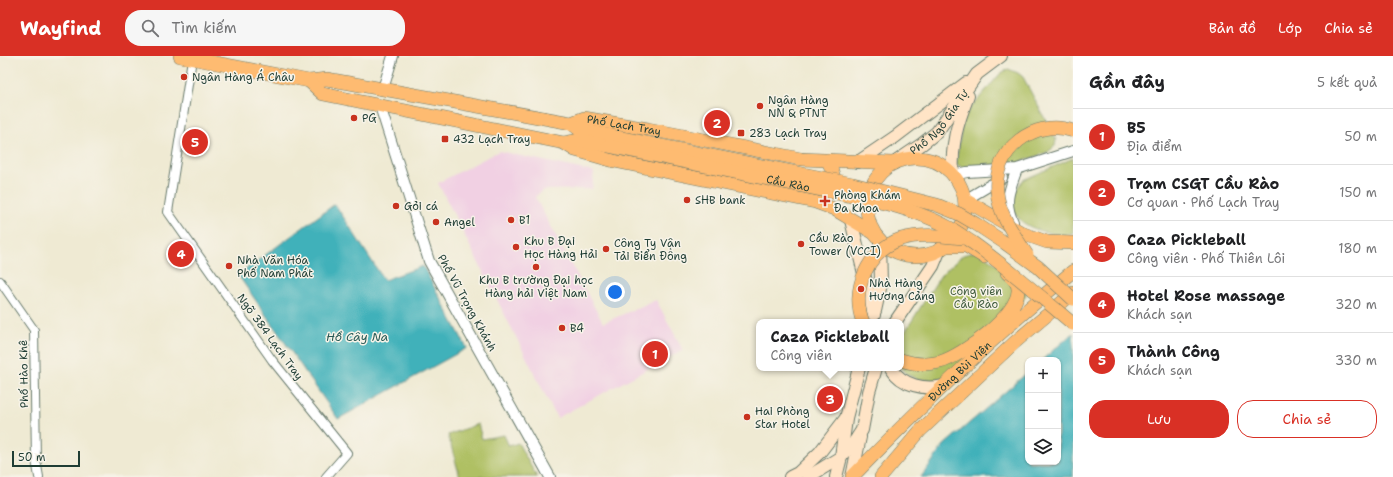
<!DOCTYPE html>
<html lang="vi">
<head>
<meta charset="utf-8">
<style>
	:root { --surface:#fff; --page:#f6f6f6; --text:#202124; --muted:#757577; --line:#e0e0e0; --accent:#d93025 }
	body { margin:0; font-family:"Shantell Sans",sans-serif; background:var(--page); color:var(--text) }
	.controls { position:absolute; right:12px; bottom:12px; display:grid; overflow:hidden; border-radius:8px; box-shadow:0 1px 3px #0004 }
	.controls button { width:36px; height:36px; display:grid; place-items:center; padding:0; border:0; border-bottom:1px solid var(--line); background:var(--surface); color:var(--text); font:20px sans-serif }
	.scale { position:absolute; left:12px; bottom:10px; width:68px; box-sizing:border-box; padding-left:4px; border:2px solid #1f3d34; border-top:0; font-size:11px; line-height:14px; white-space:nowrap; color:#1f3d34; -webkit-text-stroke:3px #f7f3e8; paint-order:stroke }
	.you { position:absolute; left:615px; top:236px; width:14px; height:14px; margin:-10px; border:3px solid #fff; border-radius:50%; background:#1a73e8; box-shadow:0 0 0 6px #1a73e833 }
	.badge { display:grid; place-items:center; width:26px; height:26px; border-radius:50%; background:var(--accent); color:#fff; font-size:13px; font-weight:700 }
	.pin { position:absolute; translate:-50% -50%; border:2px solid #fff; box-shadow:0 1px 4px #0006 }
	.popup { position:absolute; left:756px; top:263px; width:148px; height:52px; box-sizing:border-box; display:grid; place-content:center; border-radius:8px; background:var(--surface); filter:drop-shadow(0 1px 3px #0005); font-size:13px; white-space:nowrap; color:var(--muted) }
	.popup b { font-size:15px; color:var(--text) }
	.popup::after { content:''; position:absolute; left:50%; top:100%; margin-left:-8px; border:8px solid transparent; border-top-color:var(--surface) }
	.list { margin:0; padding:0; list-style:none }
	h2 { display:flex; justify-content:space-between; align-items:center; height:52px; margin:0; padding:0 16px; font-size:17px }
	h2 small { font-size:13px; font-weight:400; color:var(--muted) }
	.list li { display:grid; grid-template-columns:26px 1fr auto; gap:12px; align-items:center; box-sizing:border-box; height:56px; padding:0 16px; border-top:1px solid var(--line) }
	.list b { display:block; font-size:15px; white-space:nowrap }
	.list p { margin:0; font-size:13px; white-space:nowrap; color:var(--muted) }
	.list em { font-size:13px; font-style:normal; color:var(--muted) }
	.actions { display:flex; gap:8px; padding:12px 16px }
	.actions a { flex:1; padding:9px 0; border:1px solid var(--accent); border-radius:16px; text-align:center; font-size:14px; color:var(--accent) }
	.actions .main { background:var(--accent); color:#fff }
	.icon { flex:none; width:22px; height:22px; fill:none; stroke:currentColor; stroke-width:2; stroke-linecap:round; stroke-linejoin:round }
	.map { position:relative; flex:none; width:1073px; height:421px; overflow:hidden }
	header { display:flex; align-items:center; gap:24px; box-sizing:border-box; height:56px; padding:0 20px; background:var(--accent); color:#fff }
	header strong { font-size:19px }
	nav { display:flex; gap:22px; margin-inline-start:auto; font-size:14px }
	.search { width:280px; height:36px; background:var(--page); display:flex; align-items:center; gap:10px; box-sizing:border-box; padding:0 14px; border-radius:16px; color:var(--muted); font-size:15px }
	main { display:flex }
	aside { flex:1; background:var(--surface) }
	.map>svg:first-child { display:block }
	.built { fill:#f1d0e3 }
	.green { fill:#afc063; stroke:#677e4c }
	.water { fill:#41b1ba; stroke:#307777 }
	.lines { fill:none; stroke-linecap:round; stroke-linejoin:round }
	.minor-casing { stroke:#687a6c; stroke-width:10 }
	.tertiary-casing { stroke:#687a6c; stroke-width:12 }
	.secondary-casing { stroke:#687a6c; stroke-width:14 }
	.primary-casing { stroke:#687a6c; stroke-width:14 }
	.minor { stroke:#fff; stroke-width:8 }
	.tertiary { stroke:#fff; stroke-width:10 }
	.secondary { stroke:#ffe4c6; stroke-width:12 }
	.primary { stroke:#febb71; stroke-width:13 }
	.primary-bridge-casing { stroke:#687a6c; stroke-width:14; stroke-linecap:butt }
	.primary-bridge { stroke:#febb71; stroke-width:13 }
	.poi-dot { fill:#c8321e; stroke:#f7f3e8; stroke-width:1.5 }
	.labels { text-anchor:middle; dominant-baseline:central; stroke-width:3; stroke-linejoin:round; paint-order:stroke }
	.poi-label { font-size:11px; fill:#1f3d34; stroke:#f7f3e8; text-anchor:start }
	.street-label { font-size:11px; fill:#1f3d34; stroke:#f7f3e8 }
	.park-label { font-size:11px; fill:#435e40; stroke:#f7f3e8 }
	.water-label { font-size:12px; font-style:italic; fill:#285a56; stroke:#f7f3e8 }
</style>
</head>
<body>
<header>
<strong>Wayfind</strong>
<div class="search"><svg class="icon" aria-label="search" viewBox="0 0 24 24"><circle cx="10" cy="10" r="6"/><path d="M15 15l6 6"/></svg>Tìm kiếm</div>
<nav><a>Bản đồ</a><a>Lớp</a><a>Chia sẻ</a></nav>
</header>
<main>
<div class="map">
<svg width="1073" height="421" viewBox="0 0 1073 421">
	<rect width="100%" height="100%" fill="#f7f3e8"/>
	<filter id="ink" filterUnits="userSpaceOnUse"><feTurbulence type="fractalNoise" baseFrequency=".025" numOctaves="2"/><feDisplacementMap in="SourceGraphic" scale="8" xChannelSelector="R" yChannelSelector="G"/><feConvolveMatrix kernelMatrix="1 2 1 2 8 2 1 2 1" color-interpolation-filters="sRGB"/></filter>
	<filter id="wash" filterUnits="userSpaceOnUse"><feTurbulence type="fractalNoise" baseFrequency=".012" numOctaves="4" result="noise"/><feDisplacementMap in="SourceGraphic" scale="16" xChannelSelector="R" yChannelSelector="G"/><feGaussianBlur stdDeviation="0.9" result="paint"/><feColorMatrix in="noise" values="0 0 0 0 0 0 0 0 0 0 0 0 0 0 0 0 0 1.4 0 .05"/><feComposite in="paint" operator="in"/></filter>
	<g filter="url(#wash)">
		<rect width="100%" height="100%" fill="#efead3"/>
		<path class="built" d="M499,95l95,21 -2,17 -49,1 -8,7 68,126 53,-23 27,50 -126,68 -119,-235z"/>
		<path class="green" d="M1008,13l10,4 5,4 33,63 -1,6 -7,6 -41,15 -42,2 -9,-5 7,-45 10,-14 27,-31z
			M1073,102v76c-10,2 -18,0 -27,-2 -31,-7 -44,-26 -23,-52z
			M978,195l47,34 1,10 -10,19 -73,65 -16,1 -10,-1 -9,-4 -7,-8v-29l40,-63 22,-20z
			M478,368l4,15 22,-4 5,11 9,-3 19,34h-77l-12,-42z"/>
		<path class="water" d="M335,148l49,76 39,-14 44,82 -129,71 -100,-144z
			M1073,277v144h-152l23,-32 84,-73v90h30v-102h-16z"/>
	</g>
	<g filter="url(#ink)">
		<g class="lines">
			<g class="minor-casing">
				<path id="minor" d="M192,3l-24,153 104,148 75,93 -21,24
					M0,225l34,49 2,130 3,17"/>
			</g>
			<g class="tertiary-casing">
				<path id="tertiary" d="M383,33l10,-33
					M380,50l49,155 121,216
					M953,119l14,-3 50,-3 56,-18
					M965,144l37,-22
					M1013,166c-10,-21 -3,-33 4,-53"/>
			</g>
			<g class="secondary-casing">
				<g id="secondary">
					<path d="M858,106l37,-25 71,-54"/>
					<path id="s1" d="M894,107l28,-19 15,-12 40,-58 24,-18"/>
					<path d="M953,119c-2,-31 4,-51 15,-79"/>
					<path d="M851,164l23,95"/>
					<path d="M875,255l6,-27 -1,-44"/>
					<path d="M895,266l38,-56 7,-17"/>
					<path d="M891,312c11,18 34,22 52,18"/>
					<path d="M790,421l8,-4 22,-21 26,-34 13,-50"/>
					<path d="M808,421l33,-20 12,-13 9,-14 7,-38 7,-24"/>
					<path d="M836,421l5,-20 5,-38"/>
					<path d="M852,421l8,-40"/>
				</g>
			</g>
			<g class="primary-casing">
				<g id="primary">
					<path id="s2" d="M180,0l129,25 18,-2 244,44 13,-5 64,11 153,30 93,4"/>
					<path d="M309,25l14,13 241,49 11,7 39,11 201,41 19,7 40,24"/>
					<path d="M571,67l9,7 31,6"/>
					<path d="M564,87l16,-3 28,6"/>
					<circle cx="916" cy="151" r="49"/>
					<path d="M828,104c4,11 9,20 3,31"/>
					<path d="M965,144l59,34 23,8 26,1"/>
					<path d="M945,190h21l18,11"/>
					<path d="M901,304c12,4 27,5 39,2 22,-6 80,-48 78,-73 0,-7 -6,-12 -11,-16"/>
					<path id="s3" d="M852,421c70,-72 143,-142 221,-206"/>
					<path d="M881,421l39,-46 94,-88 59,-50"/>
				</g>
			</g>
			<use href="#minor" class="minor"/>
			<use href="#tertiary" class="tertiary"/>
			<use href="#secondary" class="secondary"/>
			<use href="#primary" class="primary"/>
			<g class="primary-bridge-casing">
				<g id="primary-bridge">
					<path d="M611,80l242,48 84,21 22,9 17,10 29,19 33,24 35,32"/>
					<path id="s4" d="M608,90l267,55c26,6 52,14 75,27 8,4 15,10 23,15 35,25 67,53 100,81"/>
					<path d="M1027,199c-12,-19 -28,-40 -30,-63 -5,-41 37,-75 76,-61"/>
					<path d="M863,266c-13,-32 5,-72 38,-83 20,-6 42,-3 62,-1"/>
				</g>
			</g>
			<use href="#primary-bridge" class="primary-bridge"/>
		</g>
	</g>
	<g class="poi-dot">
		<circle cx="184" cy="21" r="4"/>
		<circle cx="760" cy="50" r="4"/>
		<circle cx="354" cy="62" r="4"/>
		<rect x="737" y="73" width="8" height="8" rx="2"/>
		<rect x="441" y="79" width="8" height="8" rx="2"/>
		<circle cx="687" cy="144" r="4"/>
		<path d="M823 139h4v4h4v4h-4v4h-4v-4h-4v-4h4z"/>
		<circle cx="396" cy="150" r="4"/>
		<circle cx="511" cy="164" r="4"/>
		<circle cx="436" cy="166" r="4"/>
		<circle cx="801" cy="188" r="4"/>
		<circle cx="516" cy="191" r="4"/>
		<circle cx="606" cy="193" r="4"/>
		<circle cx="229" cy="210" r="4"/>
		<circle cx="536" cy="211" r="4"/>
		<circle cx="861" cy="233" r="4"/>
		<circle cx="562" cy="272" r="4"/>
		<circle cx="747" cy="361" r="4"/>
	</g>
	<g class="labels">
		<g class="poi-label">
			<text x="192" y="21">Ngân Hàng Á Châu</text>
			<text x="768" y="44">Ngân Hàng<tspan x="768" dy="13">NN &amp; PTNT</tspan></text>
			<text x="362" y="62">PG</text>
			<text x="749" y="77">283 Lạch Tray</text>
			<text x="453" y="83">432 Lạch Tray</text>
			<text x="834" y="139">Phòng Khám<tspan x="834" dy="13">Đa Khoa</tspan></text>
			<text x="695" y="144">SHB bank</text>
			<text x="404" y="150">Gỏi cá</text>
			<text x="519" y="164">B1</text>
			<text x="444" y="166">Angel</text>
			<text x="809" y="182">Cầu Rào<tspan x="809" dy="13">Tower (VCCI)</tspan></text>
			<text x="524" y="185">Khu B Đại<tspan x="524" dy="13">Học Hàng Hải</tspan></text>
			<text x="614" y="187">Công Ty Vận<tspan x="614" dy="13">Tải Biển Đông</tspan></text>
			<text x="237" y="204">Nhà Văn Hóa<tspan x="237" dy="13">Phố Nam Phát</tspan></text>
			<text x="536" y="224" text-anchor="middle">Khu B trường Đại học<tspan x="536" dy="13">Hàng hải Việt Nam</tspan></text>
			<text x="869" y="227">Nhà Hàng<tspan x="869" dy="13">Hương Cảng</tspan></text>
			<text x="570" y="272">B4</text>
			<text x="755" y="355">Hai Phòng<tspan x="755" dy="13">Star Hotel</tspan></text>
		</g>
		<g class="street-label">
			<text stroke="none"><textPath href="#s1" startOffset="62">Phố Ngô Gia Tự</textPath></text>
			<text stroke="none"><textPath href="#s2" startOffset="452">Phố Lạch Tray</textPath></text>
			<text stroke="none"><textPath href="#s4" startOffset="184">Cầu Rào</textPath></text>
			<text transform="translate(467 247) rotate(61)">Phố Vũ Trọng Khánh</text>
			<text transform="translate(270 281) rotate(54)">Ngõ 384 Lạch Tray</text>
			<text stroke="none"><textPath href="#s3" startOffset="151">Đường Bùi Viện</textPath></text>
			<text transform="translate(24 318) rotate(-91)">Phố Hào Khê</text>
		</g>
		<g class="park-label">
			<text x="976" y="235">Công viên<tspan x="976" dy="13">Cầu Rào</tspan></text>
		</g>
		<g class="water-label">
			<text x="357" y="281">Hồ Cây Na</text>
		</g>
	</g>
</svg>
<div class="controls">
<button>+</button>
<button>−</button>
<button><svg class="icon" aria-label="layers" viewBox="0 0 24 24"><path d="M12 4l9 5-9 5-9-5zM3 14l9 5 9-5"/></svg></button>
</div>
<div class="scale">50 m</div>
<div class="you"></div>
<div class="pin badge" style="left:655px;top:298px">1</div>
<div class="pin badge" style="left:717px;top:67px">2</div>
<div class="pin badge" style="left:830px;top:343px">3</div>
<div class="popup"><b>Caza Pickleball</b>Công viên</div>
<div class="pin badge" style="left:181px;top:198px">4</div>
<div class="pin badge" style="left:195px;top:86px">5</div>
</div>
<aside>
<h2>Gần đây<small>5 kết quả</small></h2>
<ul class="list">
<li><span class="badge">1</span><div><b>B5</b><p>Địa điểm</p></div><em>50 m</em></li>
<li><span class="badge">2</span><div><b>Trạm CSGT Cầu Rào</b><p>Cơ quan · Phố Lạch Tray</p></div><em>150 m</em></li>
<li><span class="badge">3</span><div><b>Caza Pickleball</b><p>Công viên · Phố Thiên Lôi</p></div><em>180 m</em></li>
<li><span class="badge">4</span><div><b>Hotel Rose massage</b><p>Khách sạn</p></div><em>320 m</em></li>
<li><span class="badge">5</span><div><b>Thành Công</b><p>Khách sạn</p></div><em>330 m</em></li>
</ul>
<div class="actions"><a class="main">Lưu</a><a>Chia sẻ</a></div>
</aside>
</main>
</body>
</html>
